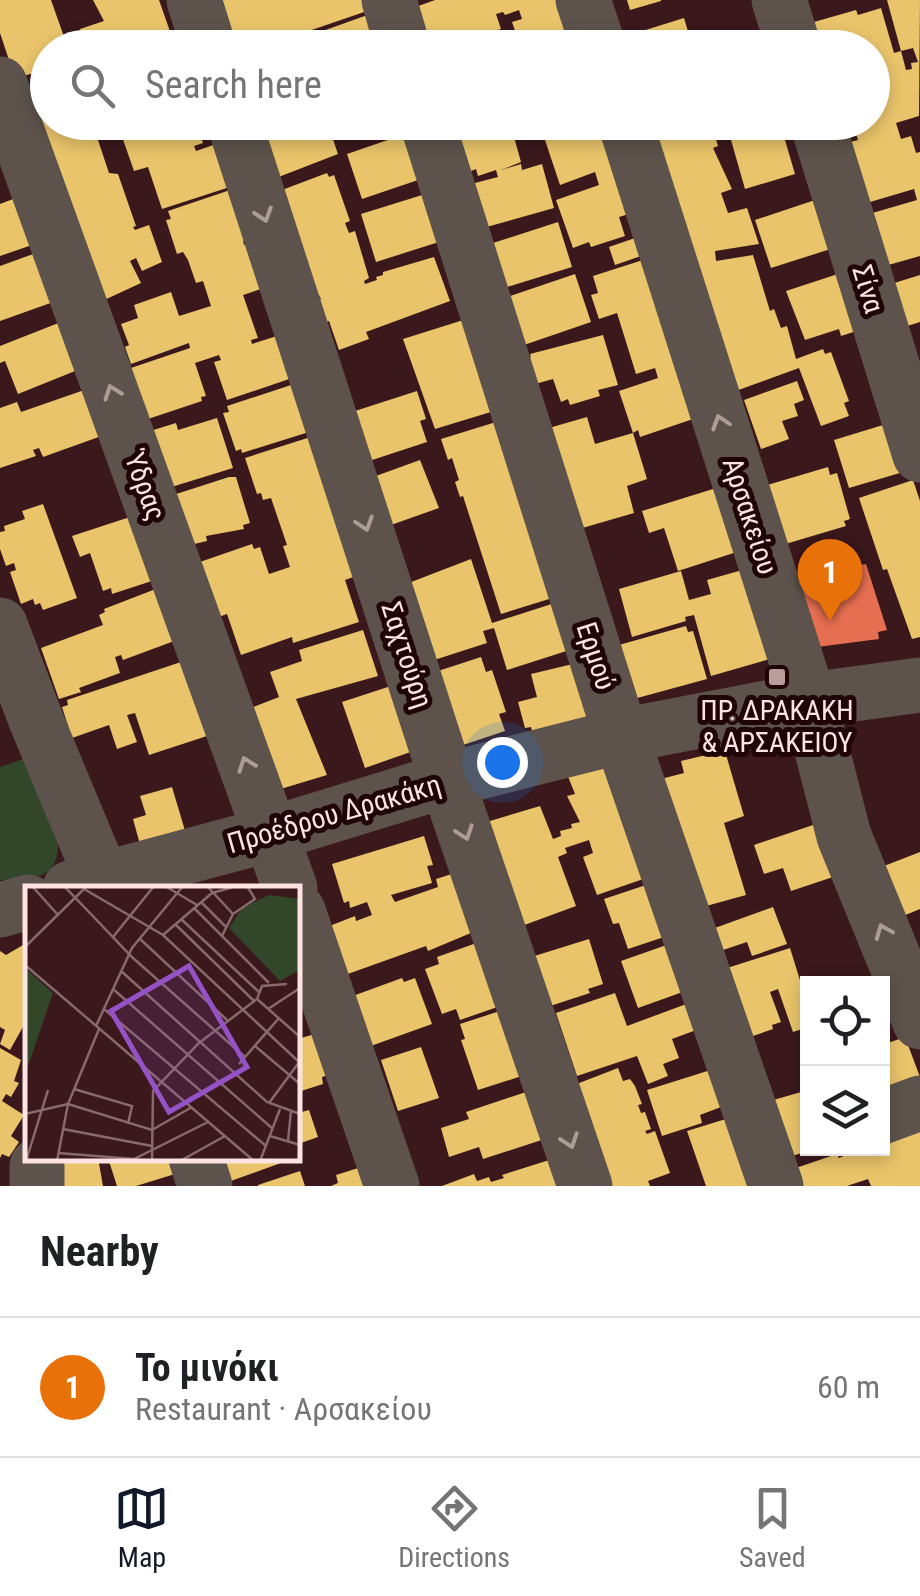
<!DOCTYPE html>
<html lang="en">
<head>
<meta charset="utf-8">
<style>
	:root { --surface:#fff; --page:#f6f6f6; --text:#202124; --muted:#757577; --line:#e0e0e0; --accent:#111827 }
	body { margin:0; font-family:"Roboto Condensed",sans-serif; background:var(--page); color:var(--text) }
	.controls { position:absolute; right:30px; bottom:30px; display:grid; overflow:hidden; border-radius:0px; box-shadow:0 5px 15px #0003 }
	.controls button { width:90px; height:90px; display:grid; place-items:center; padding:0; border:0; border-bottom:2px solid var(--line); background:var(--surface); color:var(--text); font:50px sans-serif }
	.you { position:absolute; left:502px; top:762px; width:35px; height:35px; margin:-25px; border:8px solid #fff; border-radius:50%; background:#1a73e8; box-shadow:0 0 0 15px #1a73e833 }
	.badge { display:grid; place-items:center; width:65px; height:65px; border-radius:50%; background:var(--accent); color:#fff; font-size:32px; font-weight:700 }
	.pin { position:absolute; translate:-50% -82px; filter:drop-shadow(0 2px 5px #0008) }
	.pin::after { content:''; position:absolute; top:52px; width:35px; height:30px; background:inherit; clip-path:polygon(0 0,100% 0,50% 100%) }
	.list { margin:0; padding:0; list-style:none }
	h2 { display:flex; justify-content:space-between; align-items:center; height:130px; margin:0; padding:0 40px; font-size:42px }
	h2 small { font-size:32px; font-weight:400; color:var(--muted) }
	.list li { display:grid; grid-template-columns:65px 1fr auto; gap:30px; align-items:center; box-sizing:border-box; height:140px; padding:0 40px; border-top:2px solid var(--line) }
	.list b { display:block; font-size:38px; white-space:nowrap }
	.list p { margin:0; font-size:32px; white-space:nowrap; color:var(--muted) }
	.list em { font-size:32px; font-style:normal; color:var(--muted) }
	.icon { flex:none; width:55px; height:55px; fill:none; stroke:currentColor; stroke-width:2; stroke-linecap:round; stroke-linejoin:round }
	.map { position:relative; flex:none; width:920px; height:1186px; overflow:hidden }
	.search { position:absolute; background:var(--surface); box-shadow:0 5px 15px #0003; left:30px; right:30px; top:30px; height:110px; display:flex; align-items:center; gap:25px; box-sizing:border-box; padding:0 35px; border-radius:55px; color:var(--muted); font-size:38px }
	.sheet { height:270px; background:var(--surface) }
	nav { display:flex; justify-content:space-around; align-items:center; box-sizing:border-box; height:140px; border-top:2px solid var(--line); background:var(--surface); font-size:28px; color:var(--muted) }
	nav a { display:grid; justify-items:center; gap:5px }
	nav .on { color:var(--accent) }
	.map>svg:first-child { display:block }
	.green { fill:#324629 }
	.homes { fill:#e9c46a }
	.shops { fill:#e76f51 }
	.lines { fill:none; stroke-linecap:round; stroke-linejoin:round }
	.minor { stroke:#5d534c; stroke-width:55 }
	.oneway { stroke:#ad9c98 }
	.poi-dot { fill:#b99d9d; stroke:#1f0507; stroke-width:4 }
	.labels { text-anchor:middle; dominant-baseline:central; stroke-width:10; stroke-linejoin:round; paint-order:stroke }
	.street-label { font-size:28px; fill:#fde4e3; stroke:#1f0507 }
	.poi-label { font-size:28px; fill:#fde4e3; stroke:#1f0507 }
	.inset-road { fill:none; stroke:#886a6c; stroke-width:2.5 }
	.view { fill:#9551c6; fill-opacity:0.15; stroke:#9551c6; stroke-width:5 }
	.inset-edge { fill:none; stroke:#fde4e3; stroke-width:5 }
</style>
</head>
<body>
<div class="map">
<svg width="920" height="1186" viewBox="0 0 920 1186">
	<rect width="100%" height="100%" fill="#3a181c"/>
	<path class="green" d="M32,756l26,86c1,40 -28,37 -58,38v-113z"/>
	<path class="homes" d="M0,0h51l17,48h-20v20l-24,8 -10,-1 -14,-42z
		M93,0h66l14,40 -22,8h-3l-4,-10 -29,10h-29l-6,-19 24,-8z
		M216,0h151l3,10 -70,24 2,8 -6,6h-69z
		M435,0h130l18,48h-62l-9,-26 10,-3 -3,-9 -14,5 -2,-3 -7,2 5,15 -55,19h-24l-12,-39z
		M627,0h34v1l-31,9z
		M887,0h33l-1,116 -23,7 5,16 10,-3 5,17 4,-1v104l-35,10 -16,-52 48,-14 -3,-11 -44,13 -24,-59 12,-3 -2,-6 -11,3 -4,-15h31v-14l6,-2 -6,-12v-46h-58l-7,-24 49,-14 2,5 23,-7 13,45 7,-2 5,19 6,-1 -1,-6 7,-1 -5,-14 -12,3z
		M373,13l12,35h-75l-4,-11z
		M684,18l9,30h-67l-3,-11z
		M48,108v14h44l17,51 9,1 18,52 -3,1 2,3 14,-5 13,37 -20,9 -6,-13 -6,3 11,22 -41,19 -69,-188z
		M136,122h60l7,21 -9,3 2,5 26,-9 14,43 -74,24 -14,-42 -14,4 -15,-43z
		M270,122h57l11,32 -62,24 -16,-43 12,-5z
		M453,122h70l3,11 -12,4 7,25 -20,8 20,-6 1,6 20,-6 12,44 -71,20 -12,-44 27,-7 -2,-7 -18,6 -2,-7 -10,4z
		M539,122h65l28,91 -13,4 6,19 -34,11 -2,-5 -16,6 -17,-48 43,-15 -4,-13 -35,13z
		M647,122h73l-8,4 6,20 -5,2 19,41 -11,4 7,20 19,-5 12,36 -44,7 1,10 37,-6 17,56 4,-2 7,19 6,-2 9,33 27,-10 2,5 6,-2 18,49 -5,2 5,13 -28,10 -22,-58 -66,24z
		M780,123l15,51 -50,15 -14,-49z
		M411,132l16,45 -65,22 -15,-45z
		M327,173l2,4 5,-2 16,46 -5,2 4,10 6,-2 14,47 -5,3 1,3 12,-4 -1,-3 7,-2v-3l51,-15 16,44 -84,31 3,7 -30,11 -10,-29 -6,2 -8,-21 6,-3 -2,-4 -11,4 -26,-109z
		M236,188l18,49 -11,4 1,4 5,-1 12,45 -18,6 15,43 -7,2 1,4 28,-9 21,40 -74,25 -13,-38 7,-2 -2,-5 -24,8 11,33 -5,1 1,4 -60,20 -17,-51 65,-22 -1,-5 -58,21 -6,-17 4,-2 -8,-21 17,-6 -4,-13 37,-13 8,24 32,-10 -8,-25 -7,2 -8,-23 -5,-8 -6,2 -11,-34 5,-1 -3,-8z
		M435,191l7,50 -66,21 -15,-48z
		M21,196l17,47 -38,13v-52z
		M824,197l16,49 -69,22 -16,-48z
		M558,222l14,45 -68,21 -14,-44z
		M635,238l6,18 -26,9 -6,-18z
		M36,253l23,47 -59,21v-55z
		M646,259l53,158 -59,20 -2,-7 -5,3 -14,-42 39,-13 -3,-10 -19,6 -19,-61 -18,6 -8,-24 7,-2 -5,-17z
		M844,272l25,55 -28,9 -2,-7 -34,11 -19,-49z
		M575,274l16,48 -67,23 -17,-48z
		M920,275v47l-16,5 -13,-43z
		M476,316l28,92 -69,21 -32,-90z
		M66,320l19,47 -67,27 -13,-33 -5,2v-17z
		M603,335l15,50 -20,5 2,6 -30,9 -2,-6 -7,3 -8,-23 -18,5 -8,-26 4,-1 -1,-3z
		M797,381l7,19 -10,4 4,12 -16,5 7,18 -28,10 -17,-49z
		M294,384l15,48 -67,21 -1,-4 -5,2 -13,-38 6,-1 -2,-6z
		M90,388l17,46 -64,23 -4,-9 -6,2 3,6 -36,12v-60l17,-6 4,10z
		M417,391l9,28 -6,2 7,21 -64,21 -8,-52z
		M587,417l8,27 38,-11 14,46 -20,7 7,27 -55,16 -30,-101z
		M217,418l16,50 -68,21 -18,-57 29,-9 2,7z
		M509,418l53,177 -61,19 -38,-118 -3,1 -5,-15 4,-2 -7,-22 -4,2 -7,-21z
		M896,421l14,49 -61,18 -15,-48z
		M320,434l39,141 -14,5 14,42 -66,21 -1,-6 -51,18 -14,-41 -14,5 -19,-55 58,-20 2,5 6,-2 9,27 21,-7 -7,-21 4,-1 -16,-47 -8,2 -2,-7 -4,1 -12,-36z
		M420,460l19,48 -48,17 -18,-48z
		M828,467l2,8 7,-2 13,46 -6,2 2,5 -64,19 -18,-59z
		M229,477h7l14,46 -7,2 1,4 -38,7 1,5 -17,4 -20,-49z
		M913,480l7,21v136l-8,2 -25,-70 -4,1 -24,-72z
		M726,485l20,64 -68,22 -14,-43 -15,5 -7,-22z
		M43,504l34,94 -34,12 -3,-7 -5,2 -2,-6 -12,5 -11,-32 6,-2 -2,-7 -8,3 -6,-17v-17l5,-1 -1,-5 21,-7 -3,-8z
		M139,514l22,64 -49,16 -1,-6 -8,3 -13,-38 -10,4 -8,-21z
		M471,559l21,64 72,-23 15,47 -72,23 -13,-42 -11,3 4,12 -56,18 -25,-77z
		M753,567l27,89 -69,20 -17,-61 -9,2 1,4 -54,16 -13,-48 62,-18 8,29 22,-6 -4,-14z
		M166,585l19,52 -62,23 -2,-5 -6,2 5,16 -41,15 2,4 -22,7 -18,-51 62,-23 -4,-10 6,-3 -1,-3z
		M686,626l2,6 5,-1 14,48 -77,21 -11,-55z
		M363,630l15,46 -82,23 31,76 -53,16 -28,-81 33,-13 -9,-25 32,-11 -3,-11z
		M481,657l5,15 6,-2 14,42 -7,2 6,17 -48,16 -25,-74z
		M184,661l26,74 -61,20 -14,-42 -8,2 10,27 -20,7 -8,-24 -37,13 -10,-31 6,-2 -1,-5z
		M577,663l22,51 -67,17 -1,-4 -6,1 -7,-26 19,-5 -6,-23z
		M397,684l22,65 -54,19 -23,-66z
		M722,741l22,75 -20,7 22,72 -47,13 -38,-129 23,-6 -3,-12 25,-6 -2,-9z
		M611,757l41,119 -55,19 -14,-38 10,-4 -4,-13 -24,8 2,5 -9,4 18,49 -57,21 -39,-103 60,-18 13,33 8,-3 -1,-5 12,-3 -1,-4 9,-2 -13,-26 8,-2 -10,-25z
		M172,787l14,47 -45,14 -8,-29 13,-4 -6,-19z
		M819,823l14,54 -42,14 -8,-23 -19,6 -10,-29z
		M424,836l9,29 -6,1 5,17 -41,12 4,7 43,-15 -2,-8 22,-7 20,58 -50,21 -2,-5 -81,29 -18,-48 28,-11 1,5 16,-6 -5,-13 -17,6 -1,-7 -5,2 -12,-39z
		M920,852v57l-17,7 -19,-50z
		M655,882l18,52 -45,15 -9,-26 -6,1 -9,-25z
		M773,907l14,37 -35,12 -5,-14 -27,9 -8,-22z
		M589,939l14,45 -15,5 2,4 -46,15 -16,-50z
		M485,940l24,63 -49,17 -4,-11 -14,5 -17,-45 14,-5 -2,-7z
		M675,942l16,47 -53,19 -17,-47z
		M23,945l5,7v72l-4,1 -14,25 -10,-6 5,-14 -5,-3v-76l6,4z
		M790,948l18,58v21l-15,5 -15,-43 -8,3 11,30 -9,3 1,4 -23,8 -23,-69z
		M402,978l2,4 11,-4 17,46 -64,23 -18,-50z
		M615,993l12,33 62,-23 10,26 -27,10 7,19 -16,6 5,12 -20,8 -11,-28 -60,20 -21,-63z
		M509,1008l22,65 -53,17 -17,-50 4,-1 -5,-15z
		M328,1030l13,41 -19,6 1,7 -25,8v-53z
		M905,1037l15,40 -38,23v-55z
		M421,1047l18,51 -41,13 -17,-51z
		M0,1048l21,12 -7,21 5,2 -8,14 -5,-3 -4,7 22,14 -13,21 8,6 -10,15 -7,-3 -2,4z
		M618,1068l5,13 7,-2 5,7 7,18 -4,1 3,8 4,-1 6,17 -6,2 2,3 8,-3 15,42 -22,8 2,5h-43l-33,-101z
		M717,1068l12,36 -29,11 2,8 -40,13 -15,-46z
		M538,1088l16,48 -71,23 -4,-12 -30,10 -8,-29 28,-9 -3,-7z
		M808,1090v25l-4,1 4,35 -19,6 -19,-56z
		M309,1110l9,27 -20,7v-31z
		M729,1118l30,68h-53l-19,-55z
		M920,1120v66h-49l-3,-7 -21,7h-52l-5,-16 47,-16 2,4 23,-10h20v-13z
		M562,1156l9,30h-129l32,-12 3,7 12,-4 2,5 13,-4 -2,-3z
		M47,1158h51l5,28h-56z
		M108,1158h77l3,12 -52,16h-19z
		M221,1158h71v1l-64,23z
		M371,1164l7,22h-47l7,-3 -2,-8z
		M300,1171l5,15h-47v-1z"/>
	<path class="shops" d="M866,564l21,66 -9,2 1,7 -62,8 -22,-67 23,-8z"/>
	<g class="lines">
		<path class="minor" d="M194,0l15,48
			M389,0l14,48
			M583,0l16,48
			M779,0l15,48
			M0,84l290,804
			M234,122l213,658 138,406
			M427,122l194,614 155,450
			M625,122l184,578 35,136 76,186
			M817,122l103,333
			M0,625l36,95 70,168
			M70,888l201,-54 176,-54 174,-44 188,-36 111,-15
			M0,910l28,-8
			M298,911l94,275
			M882,1117l38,-14
			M196,1158l9,28
			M37,1186v-20"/>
	</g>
	<defs><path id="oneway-chevron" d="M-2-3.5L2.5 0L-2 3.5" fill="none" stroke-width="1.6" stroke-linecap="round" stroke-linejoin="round" transform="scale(2.5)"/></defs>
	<g class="oneway">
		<use href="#oneway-chevron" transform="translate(264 215) rotate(72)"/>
		<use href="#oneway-chevron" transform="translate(112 392) rotate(-110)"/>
		<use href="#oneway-chevron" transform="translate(720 422) rotate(-108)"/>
		<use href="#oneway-chevron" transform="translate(365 524) rotate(72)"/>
		<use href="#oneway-chevron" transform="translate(246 764) rotate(-110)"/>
		<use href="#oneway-chevron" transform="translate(465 833) rotate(71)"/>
		<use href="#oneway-chevron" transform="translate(883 931) rotate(-112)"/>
		<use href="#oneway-chevron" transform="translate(570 1141) rotate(71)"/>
	</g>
	<rect class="poi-dot" x="767" y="667" width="20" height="20" rx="5"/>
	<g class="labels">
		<g class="street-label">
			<text transform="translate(868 289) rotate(73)">Σίνα</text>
			<text transform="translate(145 486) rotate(70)">Ύδρας</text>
			<text transform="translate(750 516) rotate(72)">Αρσακείου</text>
			<text transform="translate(407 655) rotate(72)">Σαχτούρη</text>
			<text transform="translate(596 656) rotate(72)">Ερμού</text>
			<text transform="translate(334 814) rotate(-16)">Προέδρου Δρακάκη</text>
		</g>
		<g class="poi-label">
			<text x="777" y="710">ΠΡ. ΔΡΑΚΑΚΗ<tspan x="777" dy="32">&amp; ΑΡΣΑΚΕΙΟΥ</tspan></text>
		</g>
	</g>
	<g transform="translate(25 886)">
		<rect width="275" height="275" fill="#3a181c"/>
		<path d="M244,9l31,4v71l-20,11 -51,-53 13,-20zM0,82l28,25 -28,82z" fill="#324629"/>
		<path class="inset-road" d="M7,0l26,29M39,0l69,72 112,99M140,0l32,19M182,0l26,28M59,3l79,46 136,127M176,16l26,26M169,22l75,75M156,33l78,73M150,38l80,78M138,49l49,-42 25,-7M197,50l11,-22 22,-15 -8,-13M88,51l41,-51M114,52l88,82M0,61l62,-61M0,79l229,196M96,85l146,131 33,12M88,103l160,140M232,113l43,38M79,123l162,137M243,123l32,-21M71,140l36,-78 51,-62M230,160l45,38M214,178l40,-46M49,203l58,17 -4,18M244,217l31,-42M43,218l84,26 40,-23M0,228l43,-10M38,243l89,17M245,250l30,9M263,255l3,-30M33,267l76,6 74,-37M1,275l22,-71M32,275l11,-57 31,-75M127,275l1,-70 46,-48 58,-44 5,-13 25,-2M155,275l45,-25M235,275l20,-52"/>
		<path class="view" d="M164,80l58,101 -78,45 -58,-101z"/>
		<rect width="275" height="275" class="inset-edge"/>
	</g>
</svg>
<div class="controls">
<button><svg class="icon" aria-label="locate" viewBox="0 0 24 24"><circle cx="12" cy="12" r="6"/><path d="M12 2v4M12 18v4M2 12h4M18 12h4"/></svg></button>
<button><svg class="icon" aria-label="layers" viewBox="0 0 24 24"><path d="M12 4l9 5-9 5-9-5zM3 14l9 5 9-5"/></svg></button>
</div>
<div class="you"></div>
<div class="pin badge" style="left:830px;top:621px;background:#e8710a">1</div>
<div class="search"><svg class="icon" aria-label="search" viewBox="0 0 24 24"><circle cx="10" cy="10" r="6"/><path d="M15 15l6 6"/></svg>Search here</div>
</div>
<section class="sheet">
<h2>Nearby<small></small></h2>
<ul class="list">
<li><span class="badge" style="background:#e8710a">1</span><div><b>Το μινόκι</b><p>Restaurant · Αρσακείου</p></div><em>60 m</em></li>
</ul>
</section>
<nav>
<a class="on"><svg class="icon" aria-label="map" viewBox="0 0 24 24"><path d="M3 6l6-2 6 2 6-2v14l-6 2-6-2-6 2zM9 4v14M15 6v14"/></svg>Map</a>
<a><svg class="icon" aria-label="directions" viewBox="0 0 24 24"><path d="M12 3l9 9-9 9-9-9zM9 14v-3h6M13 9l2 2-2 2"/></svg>Directions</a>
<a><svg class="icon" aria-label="saved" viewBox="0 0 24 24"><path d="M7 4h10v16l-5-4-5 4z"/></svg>Saved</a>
</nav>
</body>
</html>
